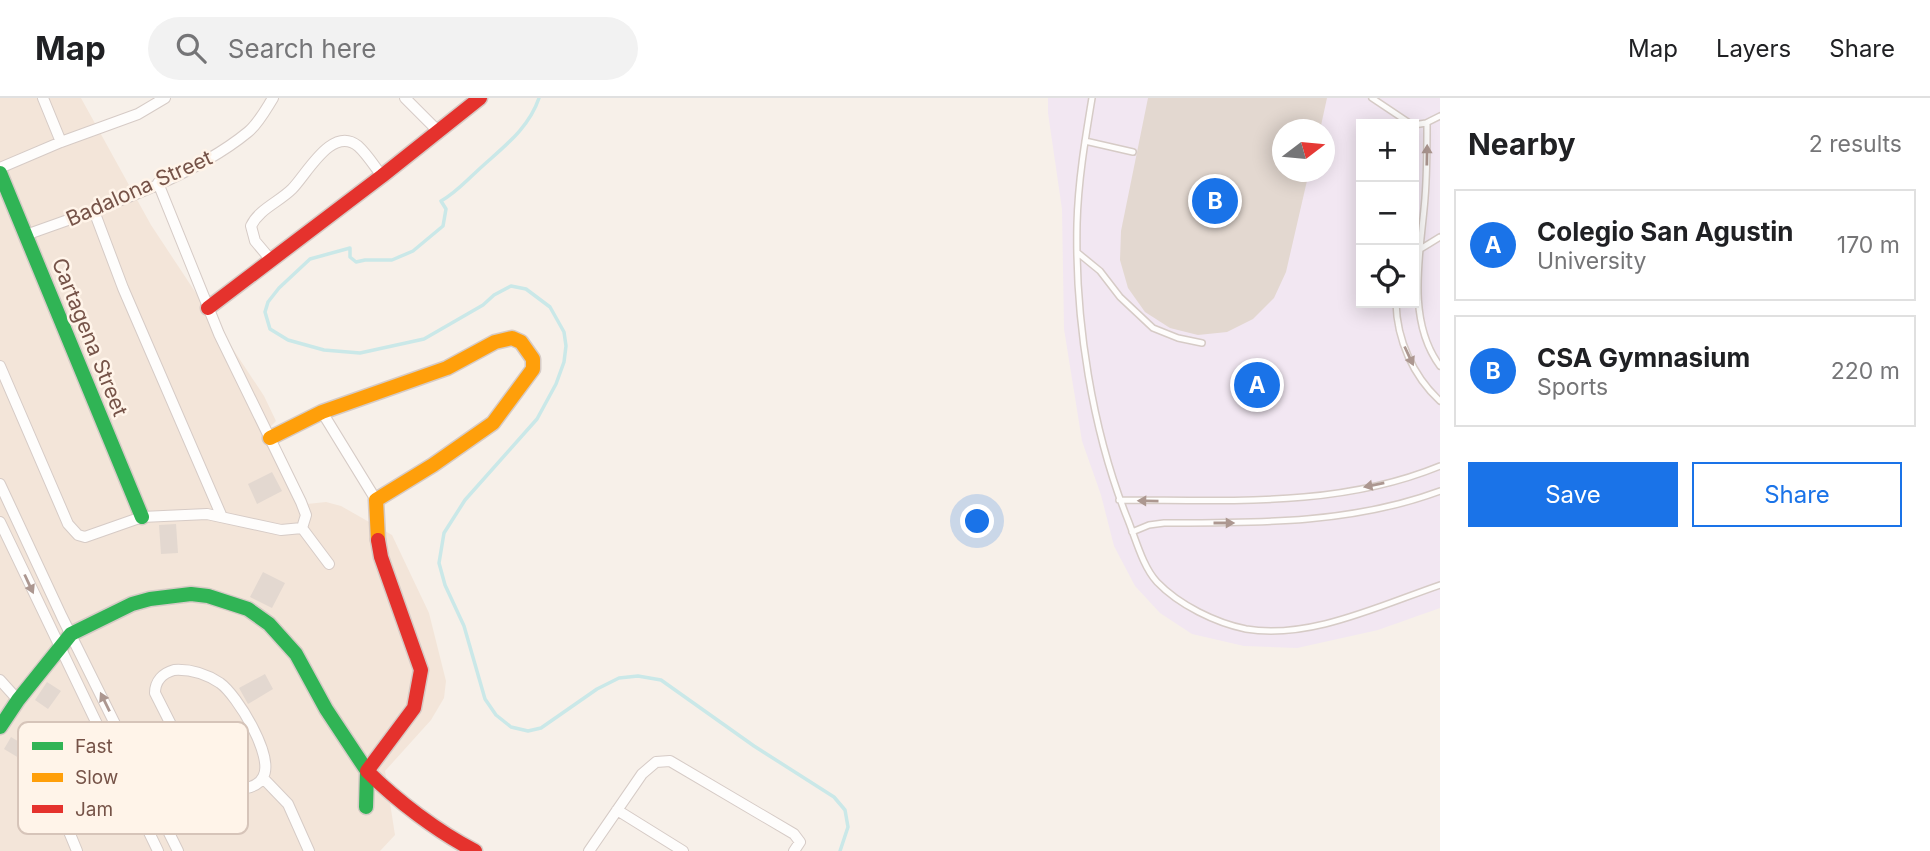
<!DOCTYPE html>
<html lang="en">
<head>
<meta charset="utf-8">
<style>
	:root { --surface:#fff; --page:#f2f2f2; --text:#202124; --muted:#757577; --line:#e0e0e0; --accent:#1a73e8 }
	body { margin:0; font-family:Inter,sans-serif; background:var(--page); color:var(--text) }
	.controls { position:absolute; right:21px; top:21px; display:grid; overflow:hidden; border-radius:0px; box-shadow:0 4px 18px #0003 }
	.controls button { width:63px; height:63px; display:grid; place-items:center; padding:0; border:0; border-bottom:2px solid var(--line); background:var(--surface); color:var(--text); font:35px sans-serif }
	.compass { position:absolute; left:1272px; top:21px; width:63px; height:63px; border-radius:50%; background:var(--surface); box-shadow:0 4px 18px #0003; rotate:74deg }
	.you { position:absolute; left:978px; top:424px; width:24px; height:24px; margin:-18px; border:5px solid #fff; border-radius:50%; background:#1a73e8; box-shadow:0 0 0 10px #1a73e833 }
	.badge { display:grid; place-items:center; width:46px; height:46px; border-radius:50%; background:var(--accent); color:#fff; font-size:23px; font-weight:700 }
	.pin { position:absolute; translate:-50% -50%; border:4px solid #fff; box-shadow:0 2px 7px #0006 }
	.list { margin:0; padding:0; list-style:none }
	h2 { display:flex; justify-content:space-between; align-items:center; height:91px; margin:0; padding:0 28px; font-size:30px }
	h2 small { font-size:23px; font-weight:400; color:var(--muted) }
	.list li { display:grid; grid-template-columns:46px 1fr auto; gap:21px; align-items:center; box-sizing:border-box; height:112px; margin:0 14px 14px; padding:0 14px; border:2px solid var(--line); border-radius:0px }
	.list b { display:block; font-size:26px; white-space:nowrap }
	.list p { margin:0; font-size:23px; white-space:nowrap; color:var(--muted) }
	.list em { font-size:23px; font-style:normal; color:var(--muted) }
	.actions { display:flex; gap:14px; padding:21px 28px }
	.actions a { flex:1; padding:16px 0; border:2px solid var(--accent); border-radius:0px; text-align:center; font-size:24px; color:var(--accent) }
	.actions .main { background:var(--accent); color:#fff }
	.icon { flex:none; width:38px; height:38px; fill:none; stroke:currentColor; stroke-width:2; stroke-linecap:round; stroke-linejoin:round }
	.map { position:relative; flex:none; width:1440px; height:753px; overflow:hidden }
	header { display:flex; align-items:center; gap:42px; box-sizing:border-box; height:98px; padding:0 35px; background:var(--surface); border-bottom:2px solid var(--line) }
	header strong { font-size:33px }
	nav { display:flex; gap:38px; margin-inline-start:auto; font-size:24px }
	.search { width:490px; height:63px; background:var(--page); display:flex; align-items:center; gap:18px; box-sizing:border-box; padding:0 24px; border-radius:38px; color:var(--muted); font-size:26px }
	main { display:flex }
	aside { flex:1; background:var(--surface) }
	.map>svg:first-child { display:block }
	.residential { fill:#f3e5d9 }
	.education { fill:#f2e7f2; fill-rule:evenodd }
	.lines { fill:none; stroke-linecap:round; stroke-linejoin:round }
	.stream { stroke:#cae8e8; stroke-width:3.5 }
	.building { fill:#e3d8d0 }
	.lane-casing { stroke:#d6cbc6; stroke-width:8 }
	.street-casing { stroke:#d6cbc6; stroke-width:12 }
	.fast-casing { stroke:#d6cbc6; stroke-width:17 }
	.slow-casing { stroke:#d6cbc6; stroke-width:17 }
	.jam-casing { stroke:#d6cbc6; stroke-width:17 }
	.lane { stroke:#fefdfc; stroke-width:5 }
	.street { stroke:#fefdfc; stroke-width:10 }
	.fast { stroke:#30b455; stroke-width:14 }
	.slow { stroke:#ff9f0a; stroke-width:14 }
	.jam { stroke:#e5322d; stroke-width:14 }
	.oneway { fill:#ac9790 }
	.labels { text-anchor:middle; dominant-baseline:central; stroke-width:5; stroke-linejoin:round; paint-order:stroke }
	.street-label { font-size:21px; fill:#765348; stroke:#fff4e9 }
	.key { fill:#fff4e9; stroke:#d6c4b9; stroke-width:2 }
	.key-label { font-size:19px; fill:#765348 }
</style>
</head>
<body>
<header>
<strong>Map</strong>
<div class="search"><svg class="icon" aria-label="search" viewBox="0 0 24 24"><circle cx="10" cy="10" r="6"/><path d="M15 15l6 6"/></svg>Search here</div>
<nav><a>Map</a><a>Layers</a><a>Share</a></nav>
</header>
<main>
<div class="map">
<svg width="1440" height="753" viewBox="0 0 1440 753">
	<rect width="100%" height="100%" fill="#f7f0e9"/>
	<path class="residential" d="M0,0h81l70,127 113,171 12,25 -6,6 37,77 19,-2 15,4 51,29 37,78 17,68 -2,17 -13,22 -46,51 10,64 -15,16h-380z"/>
	<path class="education" d="M1048,0h392v510l-62,22 -81,18 -53,-2 -52,-12 -32,-21 -25,-27 -21,-40 -13,-51 -19,-54 -18,-112 -2,-120 -14,-96zM1361,26h53v179h-53zM1282,32h42v42h-42z"/>
	<g class="lines">
		<path class="stream" d="M539,0c-11,33 -40,52 -64,75 -12,11 -20,20 -34,28l5,8 -3,17 -30,25 -21,9h-27l-9,2 -6,-5v-9l-40,11 -31,29 -11,14 -3,10 5,17 18,11 36,10 36,3 64,-14 59,-34 11,-10 17,-9 15,3 24,18 14,25 2,14 -2,16 -8,22 -19,35 -72,81 -21,33 -5,30 6,22 19,41 21,73 11,16 15,12 17,4 13,-3 56,-39 22,-11 19,-2 23,4 93,66 80,51 11,13 3,17 -8,24"/>
	</g>
	<path class="building" d="M1148,0h179l-7,32h-37v42h26l-23,100 -12,26 -21,21 -26,13 -29,3 -28,-7 -25,-16 -17,-24 -8,-28 1,-29z
		M272,374l10,19 -25,13 -9,-20z
		M176,426l2,29 -17,1 -2,-29z
		M263,474l22,11 -13,25 -22,-11z
		M265,576l8,15 -25,15 -9,-16z
		M47,584l14,9 -13,18 -13,-9z
		M11,639l15,9 -7,12 -15,-9z"/>
	<g class="lines">
		<g class="lane-casing">
			<path id="lane" d="M1092,0c-7,42 -14,84 -15,126 -2,97 15,207 51,296 8,20 15,47 29,62 22,23 59,41 89,47 63,11 135,-24 194,-44
				M1372,0l39,26
				M1427,25c0,25 0,50 -2,75 -4,53 -20,121 15,168
				M1414,27l12,-2 14,-7
				M1085,43l48,11
				M1078,155l22,18 20,26 33,31 25,10 24,5
				M1414,155l26,-16
				M1396,205c1,37 17,73 44,98
				M1119,402c108,0 219,8 321,-34
				M1132,434l17,-7 15,-2c93,0 187,1 276,-32"/>
		</g>
		<g class="street-casing">
			<path id="street" d="M43,0l18,44
				M405,0l34,34
				M0,70l61,-26 77,-28 27,-16
				M158,85l61,151 82,168 5,13 -4,13
				M94,113l29,77 99,229
				M26,137c69,-25 165,-56 222,-103 10,-8 18,-23 25,-34
				M271,162l-16,-19 -4,-15c8,-17 28,-24 41,-37 15,-15 40,-64 66,-43 9,8 17,21 24,30
				M0,268l68,158 10,11 7,2 57,-20 65,-3 74,16 21,-2 27,36
				M322,314l54,88
				M0,386l62,133 116,234
				M0,424l158,329
				M174,572c16,-1 32,4 46,13 17,12 55,74 43,94 -5,10 -18,12 -28,12 -16,1 -28,-4 -39,-15l-41,-81c0,-12 8,-20 19,-23z
				M0,582l18,20
				M263,680l25,26 21,47
				M58,707l19,46
				M617,712l66,41
				M589,753l53,-77 14,-12 14,-1 124,73 6,8 -6,9"/>
		</g>
		<g class="fast-casing">
			<path id="fast" d="M0,75l142,344
				M0,629l18,-27 53,-66 61,-30 18,-5 41,-5 17,2 40,13 21,15 27,30 30,55 41,62 -1,36"/>
		</g>
		<g class="slow-casing">
			<path id="slow" d="M270,340l52,-26 125,-44 48,-26 17,-4 9,4 12,17v10l-40,54 -60,42 -57,35 2,40"/>
		</g>
		<g class="jam-casing">
			<path id="jam" d="M208,210l174,-132 98,-78
				M378,442l3,17 40,113 -7,38 -47,63c30,30 71,61 108,80"/>
		</g>
		<use href="#lane" class="lane"/>
		<use href="#street" class="street"/>
		<use href="#fast" class="fast"/>
		<use href="#slow" class="slow"/>
		<use href="#jam" class="jam"/>
	</g>
	<defs><path id="oneway-solid" d="M-6-.8H1V-3.2L6.5 0L1 3.2V.8H-6Z" transform="scale(1.75)"/></defs>
	<g class="oneway">
		<use href="#oneway-solid" transform="translate(1427 57) rotate(-89)"/>
		<use href="#oneway-solid" transform="translate(1409 258) rotate(65)"/>
		<use href="#oneway-solid" transform="translate(1374 387) rotate(169)"/>
		<use href="#oneway-solid" transform="translate(1148 403) rotate(-179)"/>
		<use href="#oneway-solid" transform="translate(1224 425)"/>
		<use href="#oneway-solid" transform="translate(29 486) rotate(65)"/>
		<use href="#oneway-solid" transform="translate(105 604) rotate(-116)"/>
	</g>
	<g class="labels">
		<g class="street-label">
			<text transform="translate(139 90) rotate(-24)">Badalona Street</text>
			<text transform="translate(90 239) rotate(68)">Cartagena Street</text>
		</g>
	</g>
	<rect x="18" y="624" width="230" height="112" rx="10" class="key"/>
	<rect x="32" y="644" width="31" height="8" fill="#30b455"/>
	<rect x="32" y="675" width="31" height="9" fill="#ff9f0a"/>
	<rect x="32" y="707" width="31" height="8" fill="#e5322d"/>
	<g class="key-label">
		<text x="75" y="655">Fast</text>
		<text x="75" y="686">Slow</text>
		<text x="75" y="718">Jam</text>
	</g>
</svg>
<div class="controls">
<button>+</button>
<button>−</button>
<button><svg class="icon" aria-label="locate" viewBox="0 0 24 24"><circle cx="12" cy="12" r="6"/><path d="M12 2v4M12 18v4M2 12h4M18 12h4"/></svg></button>
</div>
<svg class="compass" viewBox="-18 -18 36 36"><path d="M0-13l5 13h-10z" fill="#e53935"/><path d="M0 13l5-13h-10z" fill="#757577"/></svg>
<div class="you"></div>
<div class="pin badge" style="left:1257px;top:287px">A</div>
<div class="pin badge" style="left:1215px;top:103px">B</div>
</div>
<aside>
<h2>Nearby<small>2 results</small></h2>
<ul class="list">
<li><span class="badge">A</span><div><b>Colegio San Agustin</b><p>University</p></div><em>170 m</em></li>
<li><span class="badge">B</span><div><b>CSA Gymnasium</b><p>Sports</p></div><em>220 m</em></li>
</ul>
<div class="actions"><a class="main">Save</a><a>Share</a></div>
</aside>
</main>
</body>
</html>
